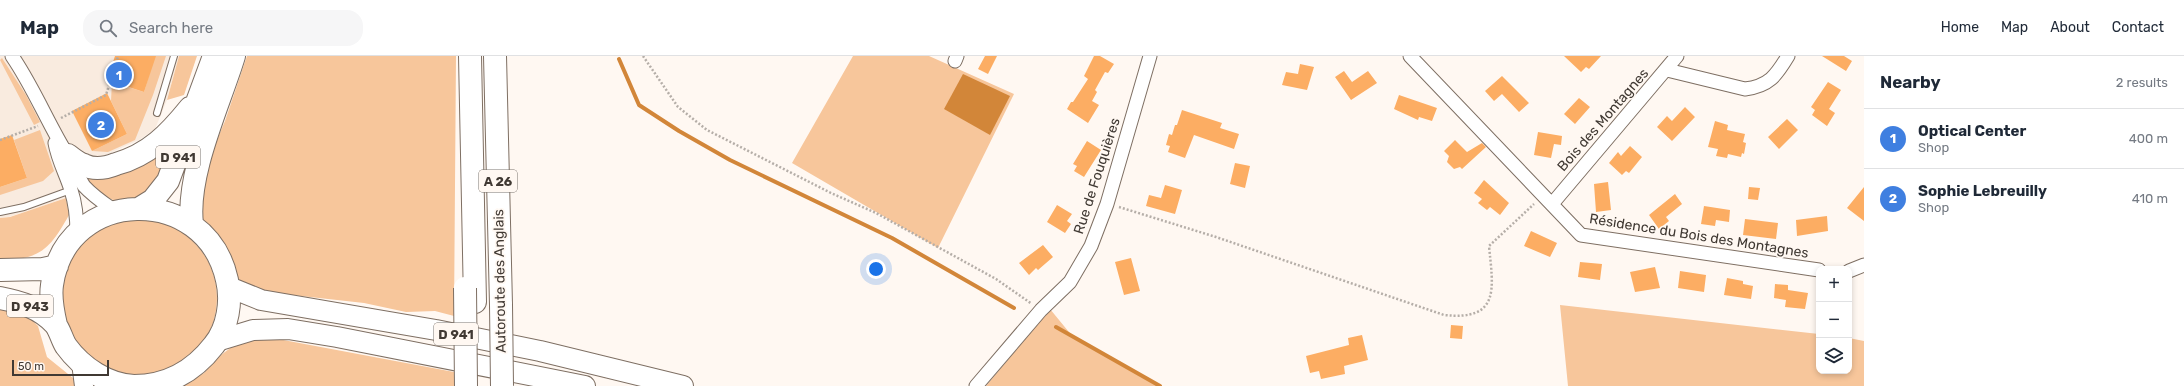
<!DOCTYPE html>
<html lang="en">
<head>
<meta charset="utf-8">
<style>
	:root { --surface:#fff; --page:#f6f6f7; --text:#1f2937; --muted:#747a83; --line:#e0e1e3; --accent:#1b6a9c }
	body { margin:0; font-family:Rubik,sans-serif; background:var(--page); color:var(--text) }
	.controls { position:absolute; right:12px; bottom:12px; display:grid; overflow:hidden; border-radius:8px; box-shadow:0 2px 6px #0003 }
	.controls button { width:36px; height:36px; display:grid; place-items:center; padding:0; border:0; border-bottom:1px solid var(--line); background:var(--surface); color:var(--text); font:20px sans-serif }
	.scale { position:absolute; left:12px; bottom:10px; width:97px; box-sizing:border-box; padding-left:4px; border:2px solid #403933; border-top:0; font-size:11px; line-height:14px; white-space:nowrap; color:#403933; -webkit-text-stroke:3px #fff8f2; paint-order:stroke }
	.you { position:absolute; left:876px; top:213px; width:14px; height:14px; margin:-10px; border:3px solid #fff; border-radius:50%; background:#1a73e8; box-shadow:0 0 0 6px #1a73e833 }
	.badge { display:grid; place-items:center; width:26px; height:26px; border-radius:50%; background:var(--accent); color:#fff; font-size:13px; font-weight:700 }
	.pin { position:absolute; translate:-50% -50%; border:2px solid #fff; box-shadow:0 1px 4px #0006 }
	.list { margin:0; padding:0; list-style:none }
	h2 { display:flex; justify-content:space-between; align-items:center; height:52px; margin:0; padding:0 16px; font-size:17px }
	h2 small { font-size:13px; font-weight:400; color:var(--muted) }
	.list li { display:grid; grid-template-columns:26px 1fr auto; gap:12px; align-items:center; box-sizing:border-box; height:60px; padding:0 16px; border-top:1px solid var(--line) }
	.list b { display:block; font-size:15px; white-space:nowrap }
	.list p { margin:0; font-size:13px; white-space:nowrap; color:var(--muted) }
	.list em { font-size:13px; font-style:normal; color:var(--muted) }
	.icon { flex:none; width:22px; height:22px; fill:none; stroke:currentColor; stroke-width:2; stroke-linecap:round; stroke-linejoin:round }
	.map { position:relative; flex:none; width:1864px; height:330px; overflow:hidden }
	header { display:flex; align-items:center; gap:24px; box-sizing:border-box; height:56px; padding:0 20px; background:var(--surface); border-bottom:1px solid var(--line) }
	header strong { font-size:19px }
	nav { display:flex; gap:22px; margin-inline-start:auto; font-size:14px }
	.search { width:280px; height:36px; background:var(--page); display:flex; align-items:center; gap:10px; box-sizing:border-box; padding:0 14px; border-radius:16px; color:var(--muted); font-size:15px }
	main { display:flex }
	aside { flex:1; background:var(--surface) }
	.map>svg:first-child { display:block }
	.built { fill:#f9ebdf }
	.green { fill:#f7c69b }
	.water { fill:#d28639 }
	.lines { fill:none; stroke-linecap:round; stroke-linejoin:round }
	.stream { stroke:#d28639; stroke-width:4 }
	.building { fill:#fcad63 }
	.lane-casing { stroke:#7e6f63; stroke-width:8 }
	.street-casing { stroke:#7e6f63; stroke-width:15 }
	.secondary-casing { stroke:#7e6f63; stroke-width:20 }
	.primary-casing { stroke:#7e6f63; stroke-width:22 }
	.highway-casing { stroke:#7e6f63; stroke-width:24 }
	.path { stroke:#b5aea8; stroke-width:2.5; stroke-dasharray:2 2; stroke-linecap:butt }
	.lane { stroke:#fff; stroke-width:6 }
	.street { stroke:#fff; stroke-width:13 }
	.secondary { stroke:#fff; stroke-width:18 }
	.primary { stroke:#fff; stroke-width:20 }
	.highway { stroke:#fff; stroke-width:22 }
	.highway-bridge-casing { stroke:#7e6f63; stroke-width:24; stroke-linecap:butt }
	.highway-bridge { stroke:#fff; stroke-width:22 }
	.labels { text-anchor:middle; dominant-baseline:central; stroke-width:3.5; stroke-linejoin:round; paint-order:stroke }
	.shield { fill:#fff8f2; stroke:#79726c; stroke-width:1 }
	.shield-label { font-size:13px; font-weight:bold; fill:#403933 }
	.street-label { font-size:14px; fill:#403933; stroke:#fff8f2 }
</style>
</head>
<body>
<header>
<strong>Map</strong>
<div class="search"><svg class="icon" aria-label="search" viewBox="0 0 24 24"><circle cx="10" cy="10" r="6"/><path d="M15 15l6 6"/></svg>Search here</div>
<nav><a>Home</a><a>Map</a><a>About</a><a>Contact</a></nav>
</header>
<main>
<div class="map">
<svg width="1864" height="330" viewBox="0 0 1864 330">
	<rect width="100%" height="100%" fill="#fff8f2"/>
	<path class="built" d="M0,0h179l-12,44 -12,29 -16,11 -49,22 -24,36 -57,19 -9,1z"/>
	<path class="green" d="M155,0h11l-13,39 -18,45 -27,12 -16,-1 35,-17 -16,-33 1,-19 32,10z
		M179,0h18l-13,39 -17,5z
		M247,0h209l-2,260 -19,-5 -29,1 -42,-9 -72,-8h-28l-18,-9 -14,-14 -16,-34 -13,-18 -4,-21 4,-26 22,-52z
		M853,0h76l85,38 -76,154 -146,-85z
		M2,2l24,37 14,27 -6,3 -34,-65z
		M40,74l14,41 -11,10 -43,14v-8l27,-9 -13,-38z
		M173,80l-17,50c-8,5 -16,11 -26,14 -20,7 -39,-14 -48,-29z
		M66,142l3,17c-19,34 -29,45 -69,45v-42l10,-1z
		M59 242a79 79 0 1 1 158 0a79 79 0 1 1-158 0Z
		M1560,249l259,29v37h30v-33l15,3v45h-296z
		M0,252l24,4 14,14 9,31 26,21 2,8h-75z
		M1050,253l23,28 87,49h-174z
		M262,280l192,36v14h-272l22,-13 17,-18 16,-12z"/>
	<path class="water" d="M963,18l47,22 -20,39 -46,-26z"/>
	<g class="lines">
		<path class="stream" d="M619,3l20,46 40,26 51,29 162,78 122,70
			M1056,271l104,59"/>
	</g>
	<path class="building" d="M115,0h41l-12,36 -37,-12z
		M985,0h12l-9,18 -10,-5z
		M1094,0h6l14,8 -6,9 -3,-1 -10,18 2,2 -5,9 7,4 -11,18 -21,-14 4,-7h2l15,-23 -4,-3z
		M1564,0h37l-12,13 -3,-2 -5,5z
		M1822,0h22l8,5 -6,10z
		M1300,8l14,3 -7,23 -25,-5 4,-13 12,2z
		M1344,15l8,11 16,-11 9,12 -26,17 -16,-23z
		M1502,20l27,27 -10,9 -17,-18 -8,7 -9,-10z
		M1828,26l13,8 -12,19 6,4 -8,13 -15,-11 3,-5 -4,-3z
		M107,37l20,41 -35,17 -20,-40z
		M1399,39l38,13 -5,13 -13,-4 -1,3 -24,-11z
		M1579,42l11,9 -15,17 -11,-10z
		M1685,51l10,10 -23,24 -15,-14 10,-11 5,5z
		M1182,54l40,13 -2,5 19,6 -5,15 -40,-14 -9,23 -17,-6 2,-6 -4,-1 3,-11 3,1 3,-10h2z
		M1787,63l11,11 -19,19 -11,-12z
		M1715,65l13,4 -1,5 18,4 -2,8 3,1 -2,11 -2,-1 -1,4 -13,-3 -1,4 -11,-2 2,-7 -10,-2z
		M1538,76l24,4 -1,9 -7,-1 -3,14 -17,-3z
		M12,79l15,43 -27,9v-48z
		M1455,84l12,12 15,-9 4,4 -24,22 -2,-2 -6,2 -7,-7 2,-6 -5,-5z
		M1087,85l14,9 -17,27 -10,-6 3,-5 -4,-2z
		M1630,90l12,11 -13,16 -3,-2 -4,4 -13,-12 9,-11 3,4z
		M1235,107l15,3 -5,22 -15,-4z
		M1484,124l25,23 -9,12 -10,-8 -3,3 -9,-7 4,-4 -8,-6z
		M1608,126l3,28 -15,2 -2,-28z
		M1165,129l17,5 -7,24 -29,-8 3,-11 12,3z
		M1749,131l11,1 -2,12 -10,-1z
		M1864,131v34l-17,-13z
		M1675,138l7,10 -16,13 3,4 -10,8 -10,-14z
		M1057,149l15,9 -5,7 4,3 -6,9 -18,-11z
		M1704,150l26,4 -1,12 -13,-2 -1,6 -14,-2z
		M1827,160l1,15 -31,5 -1,-16z
		M1745,163l33,4 -2,16 -33,-4z
		M1531,175l26,12 -7,14 -26,-11z
		M1043,189l10,12 -15,13 -2,-2 -7,7 -10,-12z
		M1131,202l9,33 -16,4 -9,-33z
		M1580,206l22,2 -2,16 -22,-3z
		M1655,211l5,21 -25,4 -5,-20z
		M1680,215l26,4 -2,17 -26,-4z
		M1727,222l16,3v3l10,2 -2,13 -27,-4z
		M1775,228l13,1v5l20,3 -3,16 -20,-2 1,-7 -12,-2z
		M1451,269l12,1 -1,13 -12,-1z
		M1362,279l6,25 -24,6 1,8 -24,5 -2,-8 -9,2 -4,-17 43,-11 -1,-7z"/>
	<g class="lines">
		<g class="lane-casing">
			<path id="lane" d="M157,57l17,-57
				M0,156l24,-5 47,-17"/>
		</g>
		<g class="street-casing">
			<path id="street" d="M12,0c22,32 36,68 56,100 6,9 10,21 16,30 9,10 21,18 31,25
				M1410,0l171,179 238,35
				M955,5l2,-5
				M1667,14l78,19c24,-3 31,-13 43,-33
				M55,87c3,17 11,31 16,47 5,15 6,29 6,44
				M1552,148l125,-148
				M1849,215l15,-6
				M976,330l65,-76 29,-28 21,-36 16,-42 43,-148"/>
		</g>
		<g class="secondary-casing">
			<path id="secondary" d="M81,307l3,23"/>
		</g>
		<g class="primary-casing">
			<path id="primary" d="M229,231l32,13 175,30 104,21 143,35
				M217,285l36,-11 35,-1 49,8 248,49"/>
		</g>
		<g class="highway-casing">
			<path id="highway" d="M470,0l5,246
				M495,0l6,249
				M68,99c5,4 10,8 16,10 10,5 22,3 32,-1 33,-9 53,-30 74,-56
				M140,152l13,-8 15,-19 46,-125
				M192,168c-6,-50 27,-119 42,-168
				M0,214l43,-1 14,-3
				M0,242c21,4 40,10 55,26 5,6 7,16 11,22 16,22 42,39 68,40 34,0 60,-15 80,-41 14,-17 18,-44 13,-65 -21,-97 -161,-94 -175,5 -2,13 1,27 4,40"/>
		</g>
		<path class="path" d="M643,0l35,51 29,23 124,63 45,20 120,66 36,25
			M61,62l45,-23 12,-39
			M0,84l38,-14
			M1119,151l97,30 228,78c57,6 49,-27 45,-69l45,-42"/>
		<use href="#lane" class="lane"/>
		<use href="#street" class="street"/>
		<use href="#secondary" class="secondary"/>
		<use href="#primary" class="primary"/>
		<use href="#highway" class="highway"/>
		<g class="highway-bridge-casing">
			<path id="highway-bridge" d="M465,232l1,98
				M501,249l1,81"/>
		</g>
		<use href="#highway-bridge" class="highway-bridge"/>
	</g>
	<g class="labels">
		<g class="shield">
			<rect x="156" y="90" width="44" height="22" rx="3"/>
			<rect x="479" y="114" width="38" height="22" rx="3"/>
			<rect x="7" y="239" width="46" height="22" rx="3"/>
			<rect x="434" y="267" width="44" height="22" rx="3"/>
		</g>
		<g class="shield-label">
			<text x="178" y="101">D 941</text>
			<text x="498" y="125">A 26</text>
			<text x="30" y="250">D 943</text>
			<text x="456" y="278">D 941</text>
		</g>
		<g class="street-label">
			<text transform="translate(1603 64) rotate(-49)">Bois des Montagnes</text>
			<text transform="translate(1097 120) rotate(-72)">Rue de Fouquières</text>
			<text transform="translate(1699 180) rotate(9)">Résidence du Bois des Montagnes</text>
			<text transform="translate(500 225) rotate(-91)">Autoroute des Anglais</text>
		</g>
	</g>
</svg>
<div class="controls">
<button>+</button>
<button>−</button>
<button><svg class="icon" aria-label="layers" viewBox="0 0 24 24"><path d="M12 4l9 5-9 5-9-5zM3 14l9 5 9-5"/></svg></button>
</div>
<div class="scale">50 m</div>
<div class="you"></div>
<div class="pin badge" style="left:119px;top:19px;background:#3f7fe0">1</div>
<div class="pin badge" style="left:101px;top:69px;background:#3f7fe0">2</div>
</div>
<aside>
<h2>Nearby<small>2 results</small></h2>
<ul class="list">
<li><span class="badge" style="background:#3f7fe0">1</span><div><b>Optical Center</b><p>Shop</p></div><em>400 m</em></li>
<li><span class="badge" style="background:#3f7fe0">2</span><div><b>Sophie Lebreuilly</b><p>Shop</p></div><em>410 m</em></li>
</ul>
</aside>
</main>
</body>
</html>
